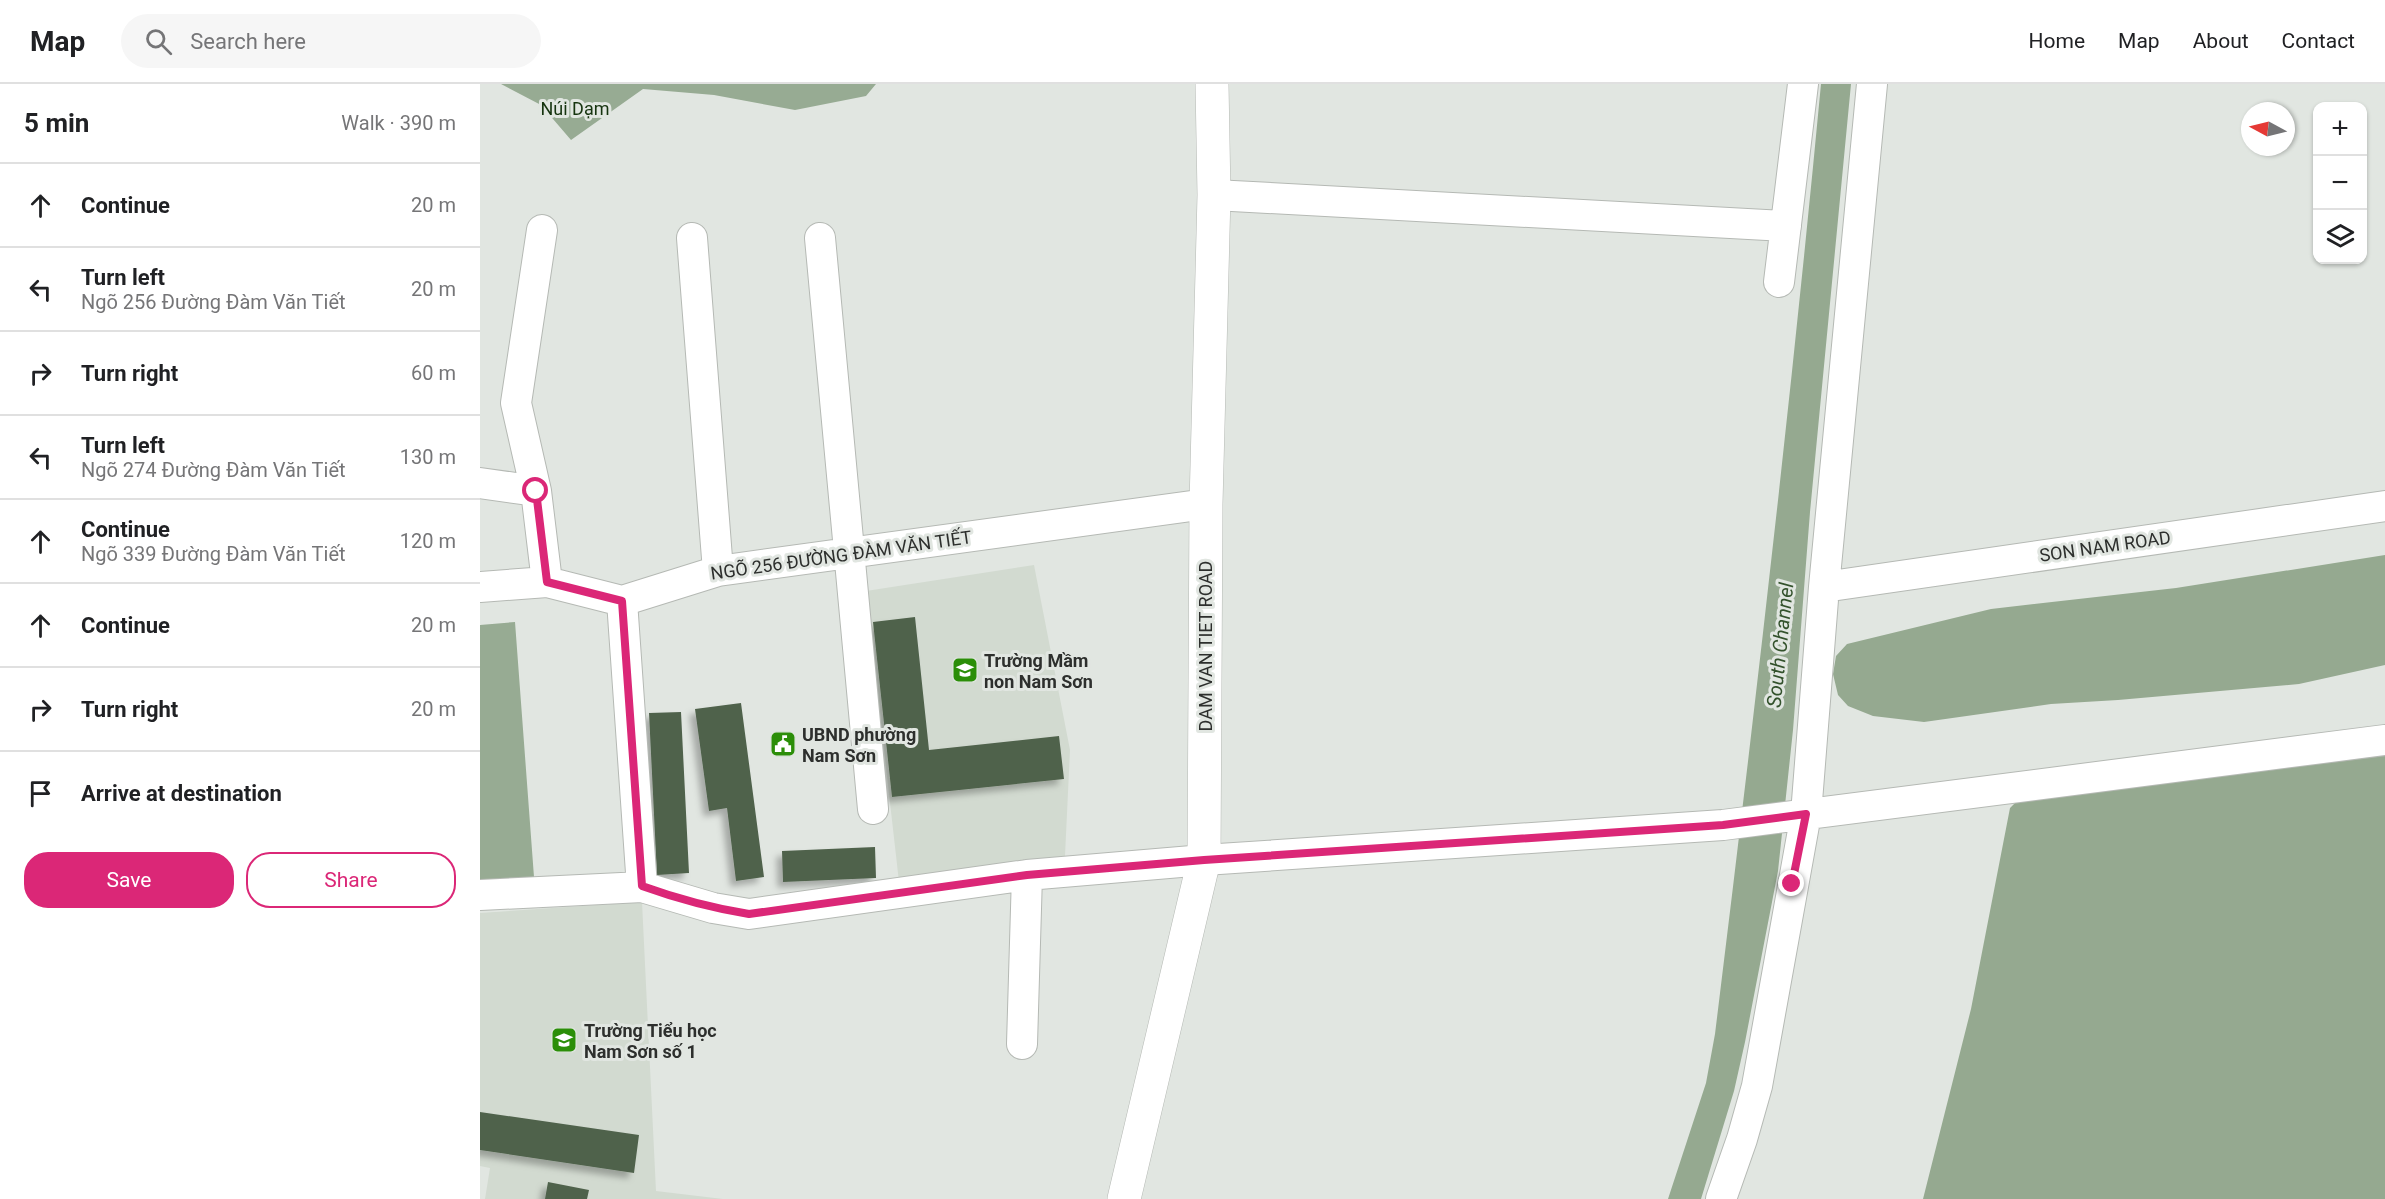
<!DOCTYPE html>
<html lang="en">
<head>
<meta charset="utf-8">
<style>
	:root { --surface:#fff; --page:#f6f6f6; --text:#202124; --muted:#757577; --line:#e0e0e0; --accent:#db2777 }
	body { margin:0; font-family:Roboto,sans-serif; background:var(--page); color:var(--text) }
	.controls { position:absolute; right:18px; top:18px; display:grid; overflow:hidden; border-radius:12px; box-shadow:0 2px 4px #0004 }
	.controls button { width:54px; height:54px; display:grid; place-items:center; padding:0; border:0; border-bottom:2px solid var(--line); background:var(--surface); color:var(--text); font:30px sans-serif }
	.compass { position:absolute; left:1761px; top:18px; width:54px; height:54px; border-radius:50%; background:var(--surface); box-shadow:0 2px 4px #0004; rotate:277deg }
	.stop { position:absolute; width:18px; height:18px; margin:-14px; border:4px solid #db2777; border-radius:50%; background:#fff }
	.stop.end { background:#db2777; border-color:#fff; box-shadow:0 2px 6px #0008 }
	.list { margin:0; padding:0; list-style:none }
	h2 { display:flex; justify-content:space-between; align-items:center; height:78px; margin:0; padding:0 24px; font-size:26px }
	h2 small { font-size:20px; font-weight:400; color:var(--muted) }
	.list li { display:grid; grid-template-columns:39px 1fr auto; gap:18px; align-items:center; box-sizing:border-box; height:84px; padding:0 24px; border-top:2px solid var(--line) }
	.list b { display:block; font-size:22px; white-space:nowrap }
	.list p { margin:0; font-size:20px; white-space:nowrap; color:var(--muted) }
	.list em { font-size:20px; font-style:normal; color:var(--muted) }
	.actions { display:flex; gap:12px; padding:18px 24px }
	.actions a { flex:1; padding:14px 0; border:2px solid var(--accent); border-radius:24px; text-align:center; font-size:21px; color:var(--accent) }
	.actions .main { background:var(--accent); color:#fff }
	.icon { flex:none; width:33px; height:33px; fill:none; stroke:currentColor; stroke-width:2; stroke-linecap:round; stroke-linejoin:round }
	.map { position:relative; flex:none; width:1905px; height:1115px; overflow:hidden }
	header { display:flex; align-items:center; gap:36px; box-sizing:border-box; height:84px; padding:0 30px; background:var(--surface); border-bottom:2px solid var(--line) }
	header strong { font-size:28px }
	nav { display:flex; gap:33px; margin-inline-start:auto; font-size:21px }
	.search { width:420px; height:54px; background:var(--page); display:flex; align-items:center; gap:15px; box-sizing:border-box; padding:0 21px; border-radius:33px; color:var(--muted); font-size:22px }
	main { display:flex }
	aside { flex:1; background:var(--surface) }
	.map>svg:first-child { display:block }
	.built { fill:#d2dad0 }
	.forest { fill:#97ab93 }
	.water { fill:#95a990 }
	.building { fill:#50624c; filter:url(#shadow) }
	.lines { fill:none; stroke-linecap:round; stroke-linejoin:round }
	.minor-casing { stroke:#b5b9b4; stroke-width:32 }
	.primary-casing { stroke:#b5b9b4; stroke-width:34 }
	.minor { stroke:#fff; stroke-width:30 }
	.primary { stroke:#fff; stroke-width:33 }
	.route { stroke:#db2777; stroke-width:8 }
	.labels { text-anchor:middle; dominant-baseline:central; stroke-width:6; stroke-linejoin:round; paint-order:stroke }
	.park-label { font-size:18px; fill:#16340f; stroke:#e1e6e1 }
	.street-label { font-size:18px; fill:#2d2f2d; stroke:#e1e6e1 }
	.poi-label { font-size:18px; font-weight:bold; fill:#2d2f2d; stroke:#e1e6e1; text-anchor:start }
	.water-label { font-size:20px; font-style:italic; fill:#33522c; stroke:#e1e6e1 }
</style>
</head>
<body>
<header>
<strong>Map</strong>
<div class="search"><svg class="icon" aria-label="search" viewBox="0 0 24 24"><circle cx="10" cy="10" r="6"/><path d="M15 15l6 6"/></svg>Search here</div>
<nav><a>Home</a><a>Map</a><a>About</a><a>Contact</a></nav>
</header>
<main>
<aside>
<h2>5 min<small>Walk · 390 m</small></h2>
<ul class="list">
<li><svg class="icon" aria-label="ahead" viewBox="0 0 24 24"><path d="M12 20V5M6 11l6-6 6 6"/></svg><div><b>Continue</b></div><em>20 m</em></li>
<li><svg class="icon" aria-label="left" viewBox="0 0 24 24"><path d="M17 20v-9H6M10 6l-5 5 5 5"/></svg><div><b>Turn left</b><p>Ngõ 256 Đường Đàm Văn Tiết</p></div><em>20 m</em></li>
<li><svg class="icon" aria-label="right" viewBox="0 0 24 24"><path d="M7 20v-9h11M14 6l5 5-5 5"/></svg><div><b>Turn right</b></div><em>60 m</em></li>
<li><svg class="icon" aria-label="left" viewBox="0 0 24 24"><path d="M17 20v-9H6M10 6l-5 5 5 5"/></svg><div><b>Turn left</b><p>Ngõ 274 Đường Đàm Văn Tiết</p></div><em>130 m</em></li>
<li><svg class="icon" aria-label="ahead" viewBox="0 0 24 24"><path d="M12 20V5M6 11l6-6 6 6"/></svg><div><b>Continue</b><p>Ngõ 339 Đường Đàm Văn Tiết</p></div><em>120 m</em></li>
<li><svg class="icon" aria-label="ahead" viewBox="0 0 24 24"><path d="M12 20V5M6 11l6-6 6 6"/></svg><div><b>Continue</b></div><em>20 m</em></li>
<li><svg class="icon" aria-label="right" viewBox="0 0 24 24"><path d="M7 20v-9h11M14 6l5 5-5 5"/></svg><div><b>Turn right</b></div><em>20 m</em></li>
<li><svg class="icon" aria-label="arrive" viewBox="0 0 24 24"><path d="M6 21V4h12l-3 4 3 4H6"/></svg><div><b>Arrive at destination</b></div></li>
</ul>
<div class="actions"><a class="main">Save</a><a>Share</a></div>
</aside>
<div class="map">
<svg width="1905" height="1115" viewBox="0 0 1905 1115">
	<defs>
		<filter id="shadow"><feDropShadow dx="-5.5" dy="5.5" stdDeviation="3" flood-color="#0004"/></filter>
	</defs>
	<rect width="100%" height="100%" fill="#e1e6e1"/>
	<path class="built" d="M554,481l36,185 -6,127 -165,5 -33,-291z
		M162,818l14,289 67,8h-238l5,-31 -10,-2v-253z"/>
	<path class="forest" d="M21,0h375l-10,12 -71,14 -81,-15 -71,-6 -72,51 -30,-35z
		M35,538l19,255 -54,4v-256z"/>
	<path class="water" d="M1341,0h30l-41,428 -17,218 -15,141 -33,171 -11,49 -33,108h-33l38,-116 9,-49c39,-316 76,-633 106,-950z
		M1905,471v110l-86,19 -181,16 -67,4 -127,18 -51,-6 -25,-10 -10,-11 -5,-21 3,-18 11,-12 144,-35 185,-21z
		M1905,664v451h-462l48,-190 39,-201 10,-10z"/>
	<path class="building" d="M435,533l14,133 130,-14 5,43 -172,18 -19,-175z
		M261,619l23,174 -28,4 -9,-73 -18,3 -14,-102z
		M201,628l8,161 -32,2 -8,-162z
		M395,763l1,31 -93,4 -1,-31z
		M0,1028l159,23 -5,38 -154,-23z
		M68,1098l41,8 -2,9h-42z"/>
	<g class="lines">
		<g class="minor-casing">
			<path id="minor" d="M734,111l572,31
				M62,146l-26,173 20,88 11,91
				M212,154l26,333
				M340,154l53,571
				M1299,198l24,-198
				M0,399l56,8
				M0,503l67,-5 75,19 96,-30 488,-67
				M1344,503l561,-81
				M142,517l20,286
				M0,811l162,-8 71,21 36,6 278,-39 177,-15 519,-35 662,-85
				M542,960l5,-169
				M1241,1115l21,-60 15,-53 49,-272 18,-227 48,-503"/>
		</g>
		<g class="primary-casing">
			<path id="primary" d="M644,1115l80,-339 2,-356 8,-309 -2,-111"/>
		</g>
		<use href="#minor" class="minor"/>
		<use href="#primary" class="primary"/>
	</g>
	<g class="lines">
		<path class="route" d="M56,407l11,91 75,19 20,285c36,13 70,22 107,28l278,-39 177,-15 519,-35 83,-11 -14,70"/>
	</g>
	<defs>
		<g id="school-square" transform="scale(1.35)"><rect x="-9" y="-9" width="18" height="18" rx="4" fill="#2b8e08" stroke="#e1e6e1"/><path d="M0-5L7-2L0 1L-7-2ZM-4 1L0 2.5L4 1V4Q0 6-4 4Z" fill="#fff"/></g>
		<g id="civic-square" transform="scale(1.35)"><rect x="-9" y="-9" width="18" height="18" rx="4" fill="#2b8e08" stroke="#e1e6e1"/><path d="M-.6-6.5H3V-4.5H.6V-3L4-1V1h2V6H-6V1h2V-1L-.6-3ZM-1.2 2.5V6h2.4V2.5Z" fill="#fff"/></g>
	</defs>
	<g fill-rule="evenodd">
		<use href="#school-square" x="485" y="586"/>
		<use href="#civic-square" x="303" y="660"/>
		<use href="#school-square" x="84" y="956"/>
	</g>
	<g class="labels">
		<g class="park-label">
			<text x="95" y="24">Núi Dạm</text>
		</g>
		<g class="street-label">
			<text transform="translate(1625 462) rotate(-8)">SON NAM ROAD</text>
			<text transform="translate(361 471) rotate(-8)">NGÕ 256 ĐƯỜNG ĐÀM VĂN TIẾT</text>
			<text transform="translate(725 562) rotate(-90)">DAM VAN TIET ROAD</text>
		</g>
		<g class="poi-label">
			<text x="504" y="576">Trường Mầm<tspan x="504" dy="21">non Nam Sơn</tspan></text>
			<text x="322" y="650">UBND phường<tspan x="322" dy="21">Nam Sơn</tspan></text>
			<text x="104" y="946">Trường Tiểu học<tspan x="104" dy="21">Nam Sơn số 1</tspan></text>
		</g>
		<g class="water-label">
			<text transform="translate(1300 561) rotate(-84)">South Channel</text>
		</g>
	</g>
</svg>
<div class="controls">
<button>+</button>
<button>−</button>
<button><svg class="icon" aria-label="layers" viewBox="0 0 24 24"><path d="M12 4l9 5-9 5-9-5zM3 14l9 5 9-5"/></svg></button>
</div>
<svg class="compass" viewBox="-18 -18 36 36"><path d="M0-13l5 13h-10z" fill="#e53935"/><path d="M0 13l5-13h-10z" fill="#757577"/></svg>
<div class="stop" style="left:56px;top:407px"></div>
<div class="stop end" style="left:1312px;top:800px"></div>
</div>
</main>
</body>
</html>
